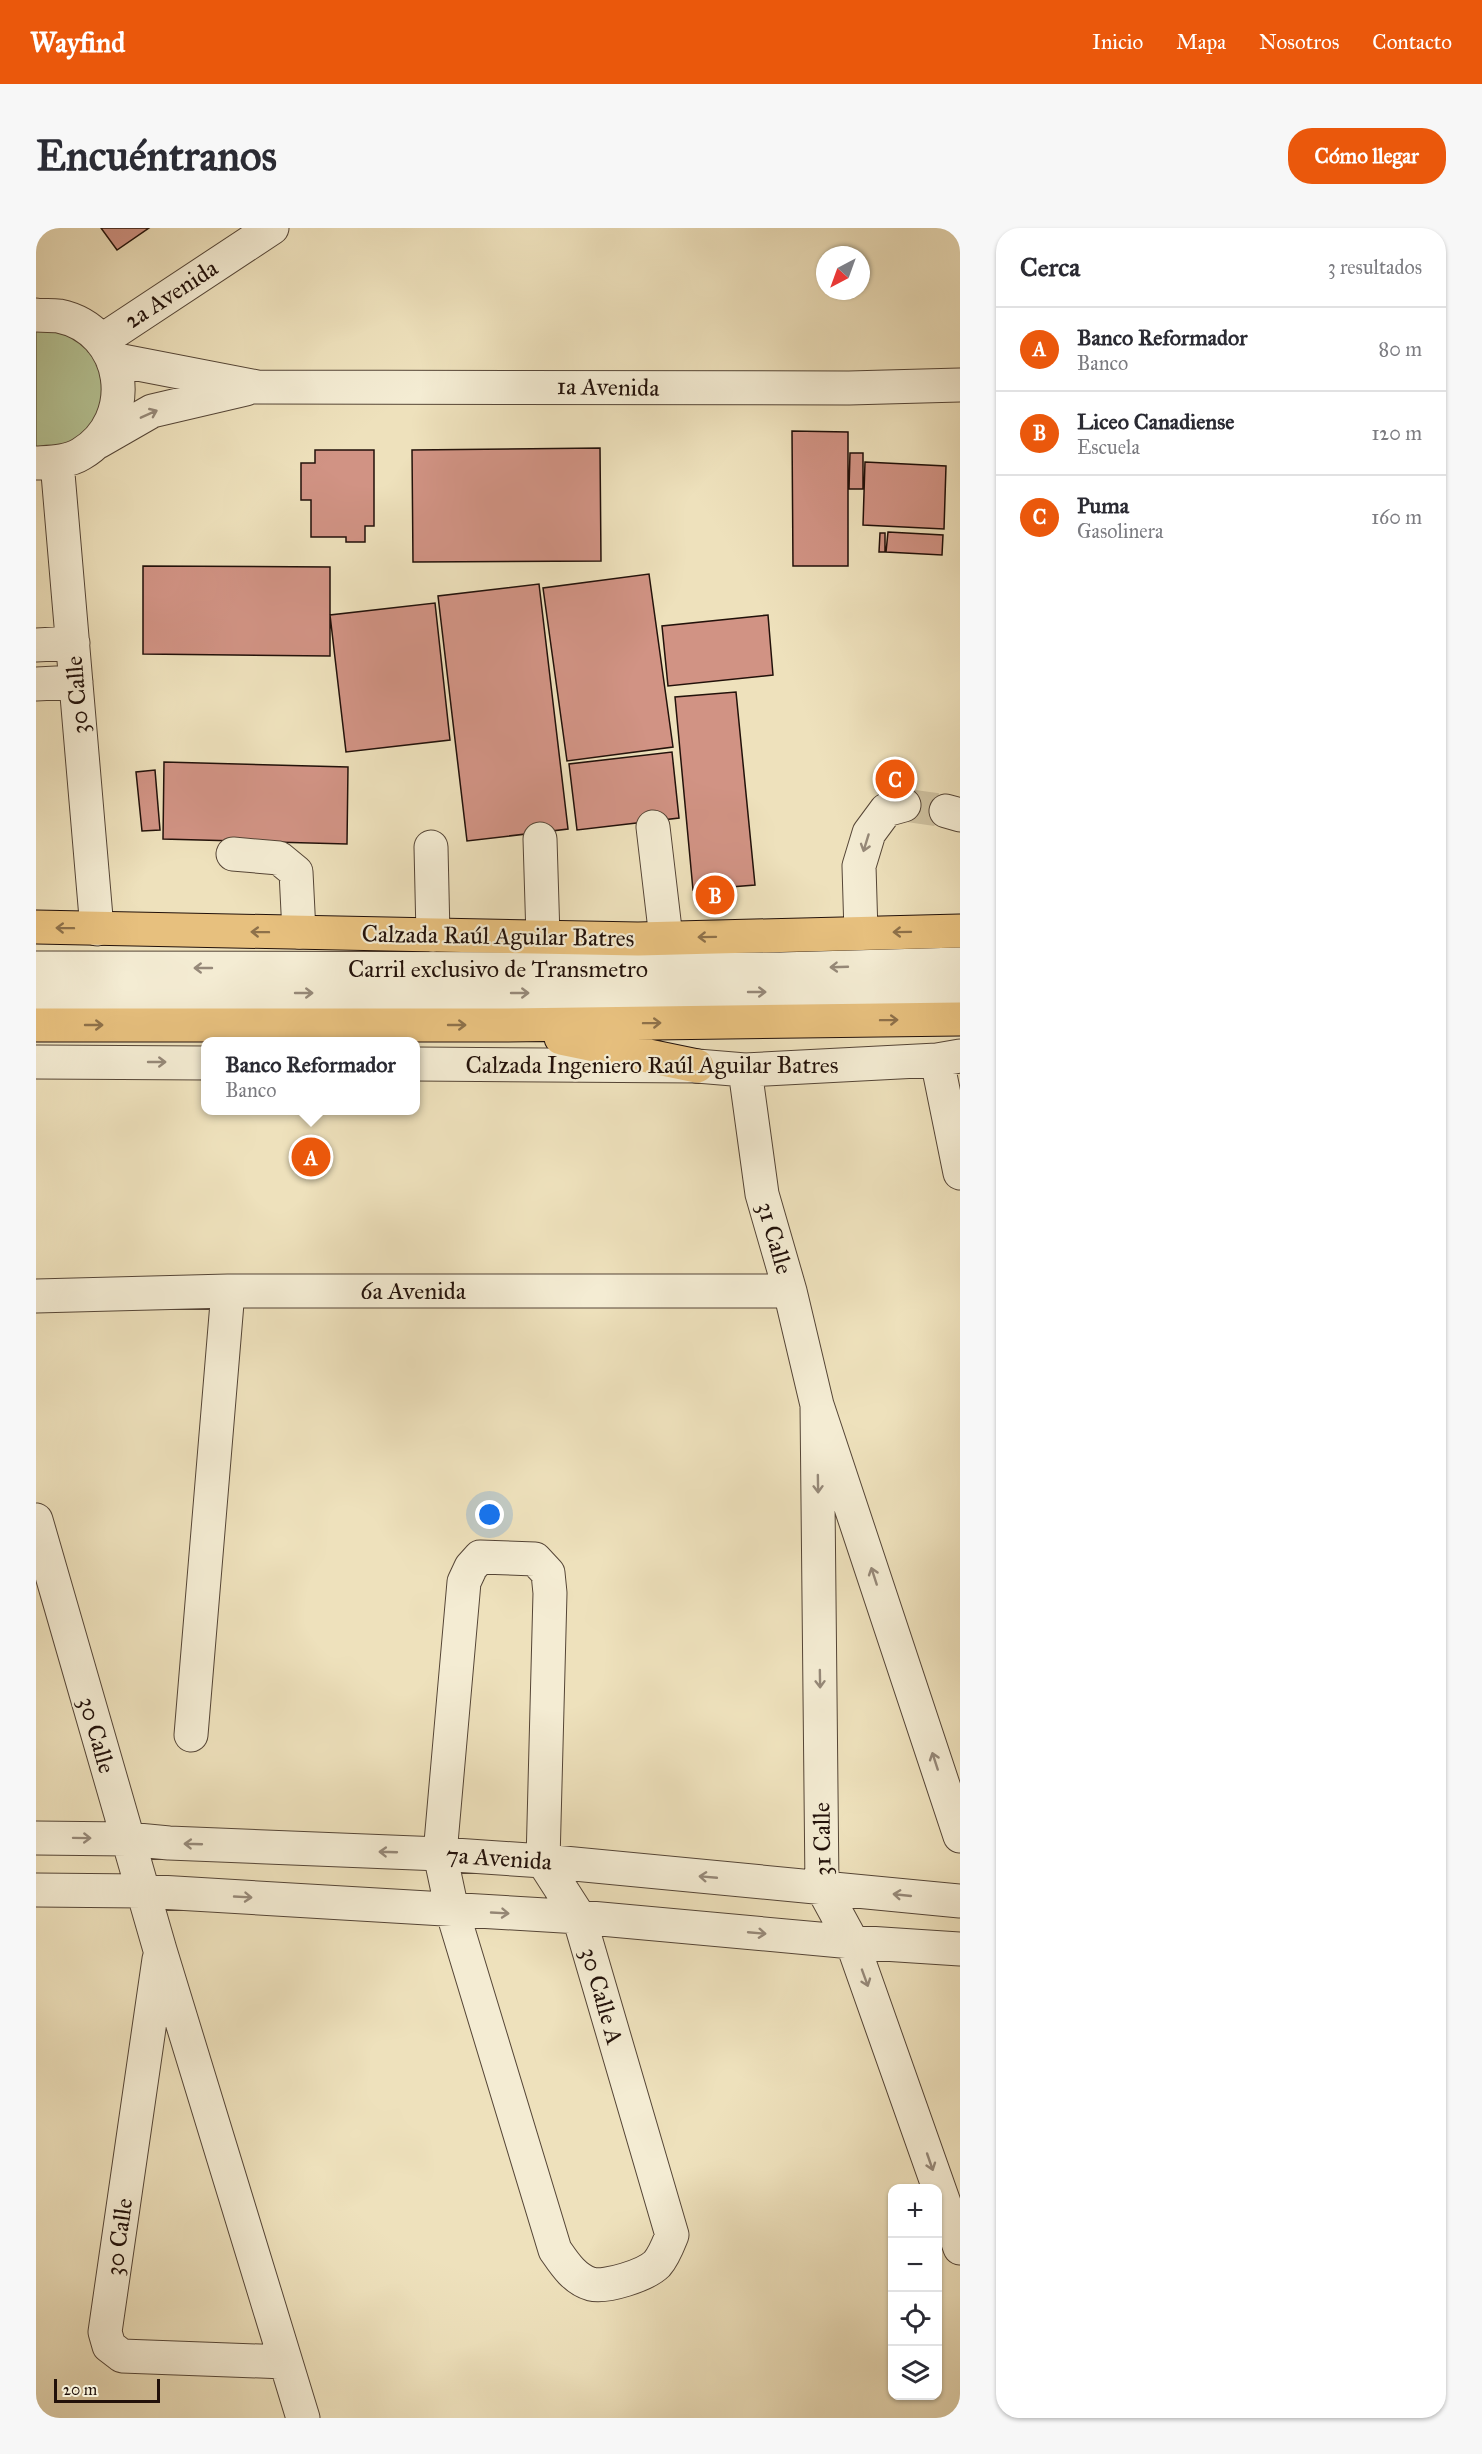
<!DOCTYPE html>
<html lang="es">
<head>
<meta charset="utf-8">
<style>
	:root { --surface:#fff; --page:#f7f7f7; --text:#2b2b33; --muted:#7c7c81; --line:#e1e1e2; --accent:#ea580c }
	body { margin:0; font-family:"IM FELL Great Primer",serif; background:var(--page); color:var(--text) }
	.controls { position:absolute; right:18px; bottom:18px; display:grid; overflow:hidden; border-radius:12px; box-shadow:0 2px 4px #0004 }
	.controls button { width:54px; height:54px; display:grid; place-items:center; padding:0; border:0; border-bottom:2px solid var(--line); background:var(--surface); color:var(--text); font:30px sans-serif }
	.compass { position:absolute; left:780px; top:18px; width:54px; height:54px; border-radius:50%; background:var(--surface); box-shadow:0 2px 4px #0004; rotate:221deg }
	.scale { position:absolute; left:18px; bottom:15px; width:106px; box-sizing:border-box; padding-left:6px; border:3px solid #22110a; border-top:0; font-size:16px; line-height:21px; white-space:nowrap; color:#22110a; -webkit-text-stroke:4px #f4ecd3; paint-order:stroke }
	.you { position:absolute; left:454px; top:1287px; width:21px; height:21px; margin:-15px; border:4px solid #fff; border-radius:50%; background:#1a73e8; box-shadow:0 0 0 9px #1a73e833 }
	.badge { display:grid; place-items:center; width:39px; height:39px; border-radius:50%; background:var(--accent); color:#fff; font-size:20px; font-weight:700 }
	.pin { position:absolute; translate:-50% -50%; border:3px solid #fff; box-shadow:0 2px 6px #0006 }
	.popup { position:absolute; left:165px; top:809px; width:219px; height:78px; box-sizing:border-box; display:grid; place-content:center; border-radius:12px; background:var(--surface); filter:drop-shadow(0 2px 4px #0005); font-size:20px; white-space:nowrap; color:var(--muted) }
	.popup b { font-size:22px; color:var(--text) }
	.popup::after { content:''; position:absolute; left:50%; top:100%; margin-left:-12px; border:12px solid transparent; border-top-color:var(--surface) }
	.list { margin:0; padding:0; list-style:none }
	h2 { display:flex; justify-content:space-between; align-items:center; height:78px; margin:0; padding:0 24px; font-size:26px }
	h2 small { font-size:20px; font-weight:400; color:var(--muted) }
	.list li { display:grid; grid-template-columns:39px 1fr auto; gap:18px; align-items:center; box-sizing:border-box; height:84px; padding:0 24px; border-top:2px solid var(--line) }
	.list b { display:block; font-size:22px; white-space:nowrap }
	.list p { margin:0; font-size:20px; white-space:nowrap; color:var(--muted) }
	.list em { font-size:20px; font-style:normal; color:var(--muted) }
	.icon { flex:none; width:33px; height:33px; fill:none; stroke:currentColor; stroke-width:2; stroke-linecap:round; stroke-linejoin:round }
	.map { position:relative; flex:none; width:924px; height:2190px; overflow:hidden; border-radius:24px }
	header { display:flex; align-items:center; gap:36px; box-sizing:border-box; height:84px; padding:0 30px; background:var(--accent); color:#fff }
	header strong { font-size:28px }
	nav { display:flex; gap:33px; margin-inline-start:auto; font-size:21px }
	.intro { display:flex; align-items:center; justify-content:space-between; box-sizing:border-box; height:144px; padding:0 36px }
	h1 { margin:0; font-size:42px }
	.button { padding:15px 27px; border-radius:24px; background:var(--accent); color:#fff; font-size:21px; font-weight:700 }
	main { display:flex; gap:36px; padding:0 36px }
	aside { flex:1; background:var(--surface); border-radius:24px; box-shadow:0 2px 4px #0004 }
	.map>svg:first-child { display:block }
	.green { fill:#b5c394; stroke:#6c6a4f; stroke-width:1.5 }
	.building { fill:#d19384; stroke:#22110a; stroke-width:1.5 }
	.lines { fill:none; stroke-linecap:round; stroke-linejoin:round }
	.minor-tunnel { stroke:#cfc2a1; stroke-width:33; stroke-dasharray:33 16; stroke-linecap:butt }
	.minor-casing { stroke:#554536; stroke-width:35 }
	.highway-casing { stroke:#22110a; stroke-width:35 }
	.minor { stroke:#f4ecd3; stroke-width:33 }
	.highway { stroke:#e7c07e; stroke-width:33 }
	.oneway { stroke:#968979 }
	.oneway2 { stroke:#8e714a }
	.labels { text-anchor:middle; dominant-baseline:central; stroke-width:4.5; stroke-linejoin:round; paint-order:stroke }
	.street-label { font-size:24px; fill:#22110a; stroke:#f4ecd3 }
</style>
</head>
<body>
<header>
<strong>Wayfind</strong>
<nav><a>Inicio</a><a>Mapa</a><a>Nosotros</a><a>Contacto</a></nav>
</header>
<div class="intro"><h1>Encuéntranos</h1><a class="button">Cómo llegar</a></div>
<main>
<div class="map">
<svg width="924" height="2190" viewBox="0 0 924 2190">
	<rect width="100%" height="100%" fill="#eee1bc"/>
	<filter id="stains"><feTurbulence type="fractalNoise" baseFrequency=".00333" numOctaves="4"/><feColorMatrix values="0 0 0 0 .2 0 0 0 0 .09 0 0 0 0 .02 0 0 0 .5 -.17"/></filter>
	<radialGradient id="worn" r=".72"><stop offset=".6" stop-color="#630" stop-opacity="0"/><stop offset="1" stop-color="#630" stop-opacity=".3"/></radialGradient>
	<path class="green" d="M0,98l53,16 20,51 -27,48 -46,10z"/>
	<path class="building" d="M65,0h48l-32,22z
		M756,203l56,1v134h-55z
		M564,220l1,113 -188,1 -1,-112z
		M279,222h59v76h-9v16h-19v-5h-35v-37h-10v-37h14z
		M814,225h13v36h-14z
		M829,234l81,4 -2,63 -81,-4z
		M852,304l55,3 -1,20 -56,-3z
		M844,305h5v19h-6z
		M107,338l187,1v89l-187,-2z
		M613,346l24,173 -106,14 -24,-173z
		M503,356l29,245 -101,12 -29,-245z
		M399,375l15,137 -104,12 -16,-137z
		M732,387l5,60 -105,11 -6,-60z
		M700,464l19,193 -62,5 -18,-193z
		M636,524l7,66 -102,12 -8,-66z
		M128,534l184,5 -1,77 -184,-5z
		M119,542l5,60 -18,1 -6,-59z"/>
	<g class="lines">
		<path class="minor-tunnel" d="M868,577l42,6"/>
		<g class="minor-casing">
			<path id="minor" d="M0,87c7,1 16,0 23,1 68,14 80,104 22,138 -13,8 -30,8 -45,9
				M65,113l171,-113
				M76,131l145,28 592,1 111,-3
				M62,214l54,-31 94,-22
				M21,234l40,467
				M0,417l37,-2
				M0,456l40,-2
				M910,583l14,4
				M617,599l13,111
				M504,611l3,98
				M395,619l2,88
				M197,626l46,4 17,14 3,60
				M825,705l-2,-67 10,-33 17,-23 18,-5
				M0,740l744,1 180,-5
				M0,765l924,-1
				M901,832l23,113
				M0,834l170,1
				M380,836l281,2 48,4 192,-10 23,-4
				M709,842l17,124 28,97 27,114 143,431
				M0,1068l192,-5h562
				M781,1177l5,482 30,55 108,306
				M0,1292l124,430 143,468
				M444,1329l55,2 13,14 2,20 -7,268 36,56 93,318c-4,10 -8,21 -15,29 -11,11 -51,24 -66,20 -17,-5 -27,-21 -36,-34l-103,-340 -12,-56 24,-272 7,-15z
				M155,1507l37,-444
				M0,1610l91,1 42,4 271,11 103,7 417,40
				M0,1662l106,1 437,26 273,25 108,7
				M123,1731l-54,373 4,14 13,10 163,6"/>
		</g>
		<g class="highway-casing">
			<path id="highway" d="M0,699l602,12 322,-8
				M0,797h465l459,-6
				M525,810l136,28"/>
		</g>
		<use href="#minor" class="minor"/>
		<use href="#highway" class="highway"/>
	</g>
	<defs><path id="oneway-shaft" d="M-6 0H5M1.5-3L5.5 0L1.5 3" fill="none" stroke-width="1.6" stroke-linecap="round" stroke-linejoin="round" transform="scale(1.5)"/></defs>
	<g class="oneway">
		<use href="#oneway-shaft" transform="translate(113 186) rotate(-24)"/>
		<use href="#oneway-shaft" transform="translate(830 615) rotate(107)"/>
		<use href="#oneway-shaft" transform="translate(803 739) rotate(178)"/>
		<use href="#oneway-shaft" transform="translate(167 740) rotate(-180)"/>
		<use href="#oneway-shaft" transform="translate(721 764)"/>
		<use href="#oneway-shaft" transform="translate(268 765)"/>
		<use href="#oneway-shaft" transform="translate(484 765)"/>
		<use href="#oneway-shaft" transform="translate(121 834)"/>
		<use href="#oneway-shaft" transform="translate(782 1256) rotate(89)"/>
		<use href="#oneway-shaft" transform="translate(838 1348) rotate(-108)"/>
		<use href="#oneway-shaft" transform="translate(784 1451) rotate(89)"/>
		<use href="#oneway-shaft" transform="translate(899 1533) rotate(-108)"/>
		<use href="#oneway-shaft" transform="translate(46 1610) rotate(1)"/>
		<use href="#oneway-shaft" transform="translate(157 1616) rotate(-178)"/>
		<use href="#oneway-shaft" transform="translate(352 1624) rotate(-178)"/>
		<use href="#oneway-shaft" transform="translate(672 1649) rotate(-175)"/>
		<use href="#oneway-shaft" transform="translate(866 1667) rotate(-174)"/>
		<use href="#oneway-shaft" transform="translate(207 1669) rotate(3)"/>
		<use href="#oneway-shaft" transform="translate(464 1685) rotate(3)"/>
		<use href="#oneway-shaft" transform="translate(721 1705) rotate(5)"/>
		<use href="#oneway-shaft" transform="translate(829 1750) rotate(70)"/>
		<use href="#oneway-shaft" transform="translate(894 1934) rotate(71)"/>
	</g>
	<g class="oneway2">
		<use href="#oneway-shaft" transform="translate(29 700) rotate(-179)"/>
		<use href="#oneway-shaft" transform="translate(224 704) rotate(-179)"/>
		<use href="#oneway-shaft" transform="translate(866 704) rotate(179)"/>
		<use href="#oneway-shaft" transform="translate(671 709) rotate(179)"/>
		<use href="#oneway-shaft" transform="translate(853 792) rotate(-1)"/>
		<use href="#oneway-shaft" transform="translate(616 795) rotate(-1)"/>
		<use href="#oneway-shaft" transform="translate(58 797)"/>
		<use href="#oneway-shaft" transform="translate(421 797)"/>
	</g>
	<g class="labels">
		<g class="street-label">
			<text transform="translate(135 66) rotate(-33)">2a Avenida</text>
			<text transform="translate(572 159) rotate(1)">1a Avenida</text>
			<text transform="translate(41 467) rotate(-95)">30 Calle</text>
			<text transform="translate(462 708) rotate(1)">Calzada Raúl Aguilar Batres</text>
			<text x="462" y="741">Carril exclusivo de Transmetro</text>
			<text x="616" y="837">Calzada Ingeniero Raúl Aguilar Batres</text>
			<text transform="translate(739 1010) rotate(74)">31 Calle</text>
			<text x="377" y="1063">6a Avenida</text>
			<text transform="translate(61 1507) rotate(74)">30 Calle</text>
			<text transform="translate(786 1611) rotate(-91)">31 Calle</text>
			<text transform="translate(463 1630) rotate(4)">7a Avenida</text>
			<text transform="translate(566 1768) rotate(74)">30 Calle A</text>
			<text transform="translate(83 2009) rotate(-82)">30 Calle</text>
		</g>
	</g>
	<rect width="100%" height="100%" filter="url(#stains)"/>
	<rect width="100%" height="100%" fill="url(#worn)"/>
</svg>
<div class="controls">
<button>+</button>
<button>−</button>
<button><svg class="icon" aria-label="locate" viewBox="0 0 24 24"><circle cx="12" cy="12" r="6"/><path d="M12 2v4M12 18v4M2 12h4M18 12h4"/></svg></button>
<button><svg class="icon" aria-label="layers" viewBox="0 0 24 24"><path d="M12 4l9 5-9 5-9-5zM3 14l9 5 9-5"/></svg></button>
</div>
<svg class="compass" viewBox="-18 -18 36 36"><path d="M0-13l5 13h-10z" fill="#e53935"/><path d="M0 13l5-13h-10z" fill="#7c7c81"/></svg>
<div class="scale">20 m</div>
<div class="you"></div>
<div class="pin badge" style="left:275px;top:929px">A</div>
<div class="popup"><b>Banco Reformador</b>Banco</div>
<div class="pin badge" style="left:679px;top:667px">B</div>
<div class="pin badge" style="left:859px;top:551px">C</div>
</div>
<aside>
<h2>Cerca<small>3 resultados</small></h2>
<ul class="list">
<li><span class="badge">A</span><div><b>Banco Reformador</b><p>Banco</p></div><em>80 m</em></li>
<li><span class="badge">B</span><div><b>Liceo Canadiense</b><p>Escuela</p></div><em>120 m</em></li>
<li><span class="badge">C</span><div><b>Puma</b><p>Gasolinera</p></div><em>160 m</em></li>
</ul>
</aside>
</main>
</body>
</html>
